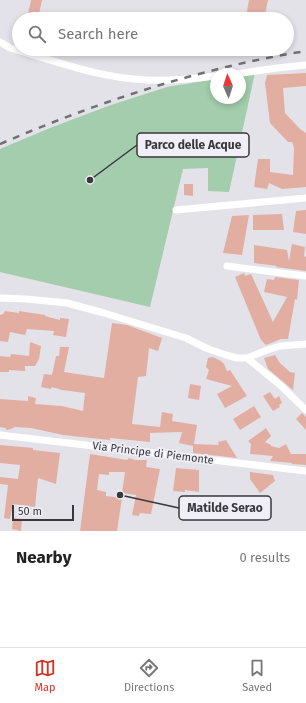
<!DOCTYPE html>
<html lang="en">
<head>
<meta charset="utf-8">
<style>
	:root { --surface:#fff; --page:#f2f2f2; --text:#222; --muted:#767676; --line:#e0e0e0; --accent:#d93025 }
	body { margin:0; font-family:"Fira Sans",sans-serif; background:var(--page); color:var(--text) }
	.compass { position:absolute; left:210px; top:68px; width:36px; height:36px; border-radius:50%; background:var(--surface); box-shadow:0 2px 6px #0003; rotate:357deg }
	.scale { position:absolute; left:12px; bottom:10px; width:62px; box-sizing:border-box; padding-left:4px; border:2px solid #38383b; border-top:0; font-size:11px; line-height:14px; white-space:nowrap; color:#38383b; -webkit-text-stroke:3px #f0eff7; paint-order:stroke }
	.list { margin:0; padding:0; list-style:none }
	h2 { display:flex; justify-content:space-between; align-items:center; height:52px; margin:0; padding:0 16px; font-size:17px }
	h2 small { font-size:13px; font-weight:400; color:var(--muted) }
	.icon { flex:none; width:22px; height:22px; fill:none; stroke:currentColor; stroke-width:2; stroke-linecap:round; stroke-linejoin:round }
	.map { position:relative; flex:none; width:306px; height:531px; overflow:hidden }
	.search { position:absolute; background:var(--surface); box-shadow:0 2px 6px #0003; left:12px; right:12px; top:12px; height:44px; display:flex; align-items:center; gap:10px; box-sizing:border-box; padding:0 14px; border-radius:22px; color:var(--muted); font-size:15px }
	.sheet { height:116px; background:var(--surface) }
	nav { display:flex; justify-content:space-around; align-items:center; box-sizing:border-box; height:56px; border-top:1px solid var(--line); background:var(--surface); font-size:11px; color:var(--muted) }
	nav a { display:grid; justify-items:center; gap:2px }
	nav .on { color:var(--accent) }
	.map>svg:first-child { display:block }
	.green { fill:#a3cdac }
	.building { fill:#e2aea2 }
	.lines { fill:none; stroke-linecap:round; stroke-linejoin:round }
	.minor { stroke:#fff; stroke-width:7 }
	.rail { stroke:#717075; stroke-width:2.5; stroke-dasharray:7 7; stroke-linecap:butt }
	.labels { text-anchor:middle; dominant-baseline:central; stroke-width:3.5; stroke-linejoin:round; paint-order:stroke }
	.street-label { font-size:11px; fill:#38383b; stroke:#f0eff7 }
	.leader { fill:none; stroke:#38383b; stroke-width:1.5 }
	.callout-dot { fill:#38383b; stroke:#f0eff7; stroke-width:1.5 }
	.callout { fill:#f0eff7; stroke:#38383b; stroke-width:1.5 }
	.callout-label { font-size:12px; text-anchor:middle; font-weight:bold; fill:#38383b }
</style>
</head>
<body>
<div class="map">
<svg width="306" height="531" viewBox="0 0 306 531">
	<rect width="100%" height="100%" fill="#e3e2e9"/>
	<path class="green" d="M255,73l-26,119 -21,-1v-23l-25,1 -33,138 -150,-35v-123l50,-21 58,-22 59,-19 49,-8v19h24v-23z"/>
	<path class="building" d="M31,0h11l-4,19h-11z
		M249,0h19l-4,19 -18,-2z
		M306,73v13l-23,2 2,25 15,16 6,4v54l-24,2 -13,-6 -2,6 -13,-2 4,-28h12v13l23,3 1,-27 -2,-6h-4l-18,-19 -5,-40 2,-8z
		M184,184h9v12l-9,-1z
		M306,210v24l-13,-2 3,-21z
		M282,214l2,16h-31v-15z
		M249,215l-7,40 -19,-2 9,-37z
		M292,244l13,3 -1,9 2,1v14l-30,-4 1,-1 -23,-3v-18l33,5 2,11z
		M244,273l1,3 6,-2 22,48 14,-25 -23,-5 3,-13 7,1 1,-3 24,3 -2,20 -2,-1 -7,40h-7l-15,6 -5,-5 -26,-63z
		M5,311l14,2v-2l26,4v1l15,4v-2l9,1 -3,18 -13,-2 1,-4 -27,-2 -2,6 -15,-3 -2,10 -8,-1v-26l3,-1z
		M112,323l15,2 35,13 -4,13 -9,-3 -3,28 -8,1 -6,47 28,3 2,-15 11,2 -1,7 25,4 -3,19 25,1 -1,-3 8,-2 11,18 -44,-5v-7l-14,-3 3,-11 -32,1v9l-40,-4v2l-47,-5 -32,-7 -16,-1 -4,2 -5,1v-2l-6,-1v-28l28,2v-5l8,2 -1,6 27,2 21,5 2,-18 -23,-3 -10,-3 -1,2 -10,-2 3,-13 8,1 4,-19h3l1,-9h9l-5,25 40,6z
		M30,342l11,4 -2,13 -4,7h-10v5l-16,-1v2h-9v-16l10,1 1,-3 18,2z
		M275,355l5,8 10,9 5,1 -2,17 -25,-21 -4,-11z
		M213,357l8,4 3,3 3,7 3,-1 17,26 -22,12 -8,-14 15,-8 -26,-7 3,-9 -3,-3 2,-9z
		M190,384l11,2 -2,14 -11,-2z
		M270,392l5,7 4,-3 3,7 -3,2 1,2 -7,4 -10,-15z
		M254,406l7,11 -21,13 -7,-11z
		M302,413l4,4v13l-10,-11z
		M266,428l5,8 -6,6 6,3v1l8,2 7,-4 5,10h15v11l-14,-1v-1l-22,-2 3,-5 -23,-2 1,-10 -3,-3z
		M0,445l33,3v2l27,3 -4,31 -18,-6 -3,29 -22,-3 -3,15 -6,-1 4,-33 -8,-1v-7l18,2 2,-14 -20,-2z
		M90,454l37,6 2,-2 6,2h12l-1,7 14,2 -9,45 -11,-1 -1,3 -7,-1 4,-20 -14,-2 3,-21h-16v3l-10,-1 -2,16 9,2v4l16,2 -5,33h-37z
		M176,468l23,2v22l-14,-2v2l-12,-1z
		M250,472l23,3 2,6 -15,12 -10,-14z
		M13,518l9,1 -1,12 -9,-2z"/>
	<g class="lines">
		<path class="minor" d="M0,42l10,6c44,13 90,30 136,32 23,1 47,-1 70,-4
			M236,74l41,-6 29,-3
			M176,210l130,-12
			M227,266l79,10
			M0,298l26,1 41,4 37,10 82,25 20,10 20,7 11,3h10l32,26 27,26
			M247,358l20,-8 13,-4 26,-2
			M0,435l306,36"/>
		<path class="rail" d="M0,144c98,-42 200,-76 306,-93"/>
	</g>
	<g class="labels">
		<g class="street-label">
			<text transform="translate(153 453) rotate(7)">Via Principe di Piemonte</text>
		</g>
	</g>
	<path class="leader" d="M90 180L137 145M120 495L179 508"/>
	<g class="callout-dot">
		<circle cx="90" cy="180" r="4"/>
		<circle cx="120" cy="495" r="4"/>
	</g>
	<g class="callout">
		<rect x="137" y="133" width="112" height="24" rx="4"/>
		<rect x="179" y="496" width="92" height="24" rx="4"/>
	</g>
	<g class="callout-label">
		<text x="193" y="149">Parco delle Acque</text>
		<text x="225" y="512">Matilde Serao</text>
	</g>
</svg>
<svg class="compass" viewBox="-18 -18 36 36"><path d="M0-13l5 13h-10z" fill="#e53935"/><path d="M0 13l5-13h-10z" fill="#767676"/></svg>
<div class="scale">50 m</div>
<div class="search"><svg class="icon" aria-label="search" viewBox="0 0 24 24"><circle cx="10" cy="10" r="6"/><path d="M15 15l6 6"/></svg>Search here</div>
</div>
<section class="sheet">
<h2>Nearby<small>0 results</small></h2>
<ul class="list">
</ul>
</section>
<nav>
<a class="on"><svg class="icon" aria-label="map" viewBox="0 0 24 24"><path d="M3 6l6-2 6 2 6-2v14l-6 2-6-2-6 2zM9 4v14M15 6v14"/></svg>Map</a>
<a><svg class="icon" aria-label="directions" viewBox="0 0 24 24"><path d="M12 3l9 9-9 9-9-9zM9 14v-3h6M13 9l2 2-2 2"/></svg>Directions</a>
<a><svg class="icon" aria-label="saved" viewBox="0 0 24 24"><path d="M7 4h10v16l-5-4-5 4z"/></svg>Saved</a>
</nav>
</body>
</html>
